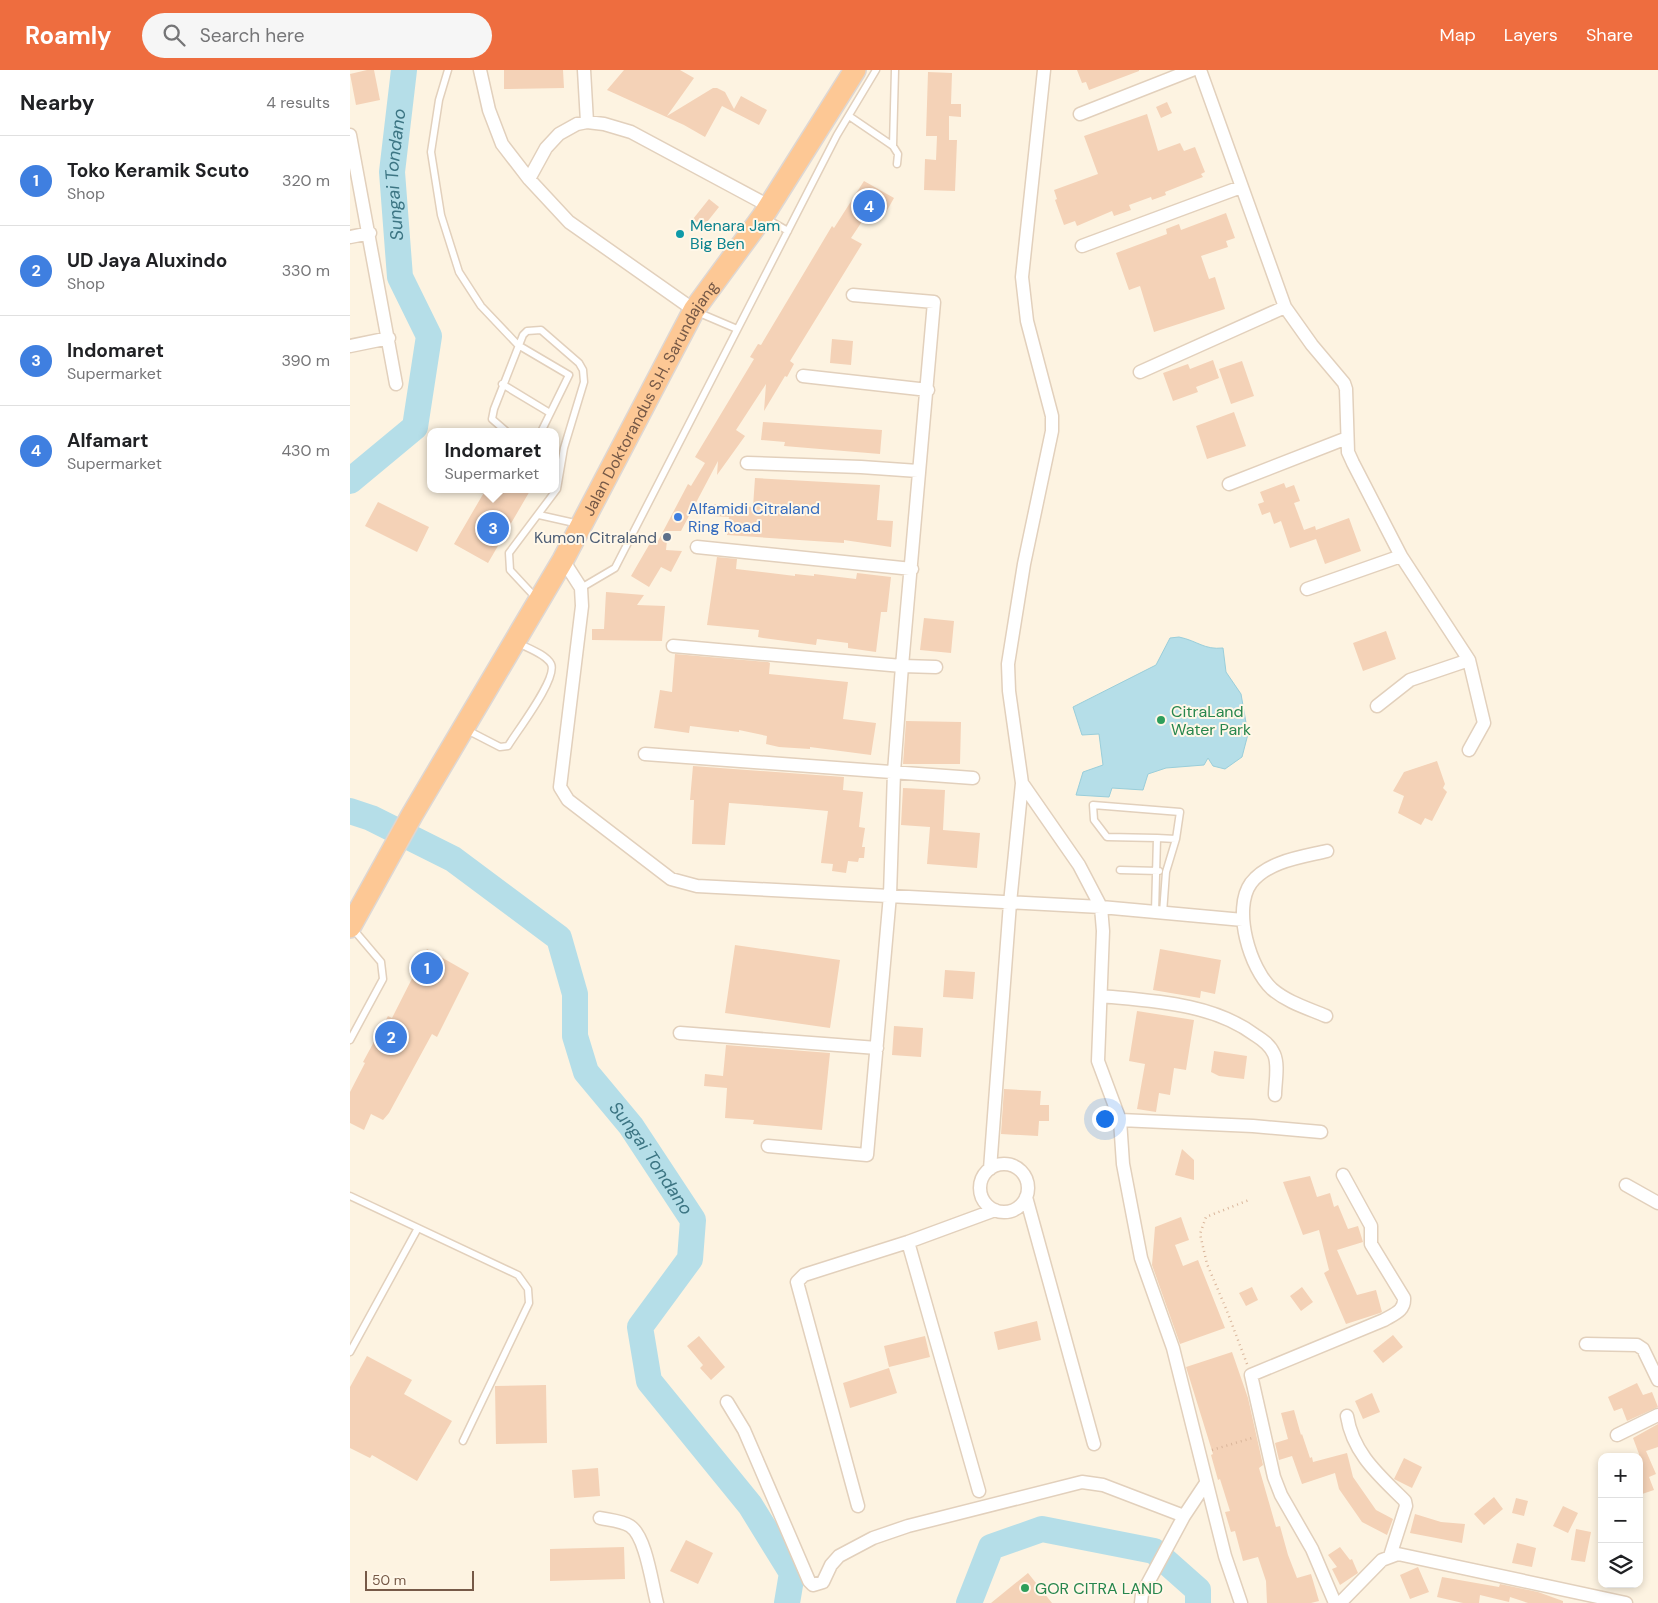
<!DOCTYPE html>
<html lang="en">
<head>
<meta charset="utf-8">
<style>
	:root { --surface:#fff; --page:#f6f6f6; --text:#202124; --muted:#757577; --line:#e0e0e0; --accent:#ee6d3f }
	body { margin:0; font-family:"DM Sans",sans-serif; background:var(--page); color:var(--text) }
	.controls { position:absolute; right:15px; bottom:15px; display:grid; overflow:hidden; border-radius:10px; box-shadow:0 2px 8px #0003 }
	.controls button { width:45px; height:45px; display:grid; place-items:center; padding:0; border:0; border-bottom:1px solid var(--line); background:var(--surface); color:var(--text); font:25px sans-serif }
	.scale { position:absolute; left:15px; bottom:12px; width:109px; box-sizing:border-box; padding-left:5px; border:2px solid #765947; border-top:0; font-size:14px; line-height:18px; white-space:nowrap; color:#765947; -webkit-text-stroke:4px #fff7e8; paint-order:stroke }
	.you { position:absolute; left:754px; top:1048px; width:18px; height:18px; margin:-12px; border:4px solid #fff; border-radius:50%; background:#1a73e8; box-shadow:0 0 0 8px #1a73e833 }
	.badge { display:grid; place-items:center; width:32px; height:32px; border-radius:50%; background:var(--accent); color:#fff; font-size:16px; font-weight:700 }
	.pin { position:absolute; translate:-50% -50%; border:2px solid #fff; box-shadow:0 1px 5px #0006 }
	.popup { position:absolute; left:77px; top:358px; width:132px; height:65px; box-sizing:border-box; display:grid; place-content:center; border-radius:10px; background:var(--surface); filter:drop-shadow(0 1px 4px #0005); font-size:16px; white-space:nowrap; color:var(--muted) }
	.popup b { font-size:19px; color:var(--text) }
	.popup::after { content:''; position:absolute; left:50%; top:100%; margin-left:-10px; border:10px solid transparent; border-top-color:var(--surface) }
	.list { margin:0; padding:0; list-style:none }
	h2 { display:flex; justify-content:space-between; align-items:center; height:65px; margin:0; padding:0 20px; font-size:21px }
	h2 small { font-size:16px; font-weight:400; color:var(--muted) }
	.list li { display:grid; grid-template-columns:32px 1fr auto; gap:15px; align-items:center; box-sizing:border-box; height:90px; padding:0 20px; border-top:1px solid var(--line) }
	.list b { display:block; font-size:19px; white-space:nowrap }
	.list p { margin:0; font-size:16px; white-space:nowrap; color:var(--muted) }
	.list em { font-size:16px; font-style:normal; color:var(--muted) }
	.icon { flex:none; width:28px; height:28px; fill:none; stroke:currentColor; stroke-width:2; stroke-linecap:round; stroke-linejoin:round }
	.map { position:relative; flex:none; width:1308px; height:1533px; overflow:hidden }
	header { display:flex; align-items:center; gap:30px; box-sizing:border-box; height:70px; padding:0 25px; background:var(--accent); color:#fff }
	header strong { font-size:24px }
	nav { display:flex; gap:28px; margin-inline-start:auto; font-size:18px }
	.search { width:350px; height:45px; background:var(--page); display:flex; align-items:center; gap:12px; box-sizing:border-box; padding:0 18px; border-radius:28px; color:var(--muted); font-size:19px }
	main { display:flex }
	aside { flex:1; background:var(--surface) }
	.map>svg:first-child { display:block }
	.water { fill:#b5dee8; stroke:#9aceda }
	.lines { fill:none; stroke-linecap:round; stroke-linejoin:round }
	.river { stroke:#b5dee8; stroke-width:26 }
	.building { fill:#f4d2b7 }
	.service-casing { stroke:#e2d0bc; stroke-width:9 }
	.minor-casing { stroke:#e2d0bc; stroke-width:15 }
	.trunk-casing { stroke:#ded7d3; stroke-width:24 }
	.path { stroke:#d9b59a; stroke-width:2.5; stroke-dasharray:1 4; stroke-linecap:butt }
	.service { stroke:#fff; stroke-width:6 }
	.minor { stroke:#fff; stroke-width:12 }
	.trunk { stroke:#fdc895; stroke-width:21 }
	.culture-dot { fill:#0f9aa8; stroke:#fff7e8; stroke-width:2 }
	.shop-dot { fill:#3f7fe0; stroke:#fff7e8; stroke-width:2 }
	.service-dot { fill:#5c6f8a; stroke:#fff7e8; stroke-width:2 }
	.leisure-dot { fill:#2e9e5b; stroke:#fff7e8; stroke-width:2 }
	.labels { text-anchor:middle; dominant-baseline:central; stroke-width:4; stroke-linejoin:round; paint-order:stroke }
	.culture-label { font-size:16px; fill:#0d838f; stroke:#fff7e8; text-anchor:start }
	.street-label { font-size:16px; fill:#765947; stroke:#fff7e8 }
	.shop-label { font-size:16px; fill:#366cbe; stroke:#fff7e8; text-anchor:start }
	.service-label { font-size:16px; fill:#4e5e75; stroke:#fff7e8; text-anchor:end }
	.leisure-label { font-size:16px; fill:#27864d; stroke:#fff7e8; text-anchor:start }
	.water-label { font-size:18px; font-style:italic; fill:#3c7583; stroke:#fff7e8 }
</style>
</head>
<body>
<header>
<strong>Roamly</strong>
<div class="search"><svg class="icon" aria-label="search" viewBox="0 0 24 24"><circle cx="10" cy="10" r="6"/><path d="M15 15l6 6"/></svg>Search here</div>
<nav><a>Map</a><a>Layers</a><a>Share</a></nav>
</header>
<main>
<aside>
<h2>Nearby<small>4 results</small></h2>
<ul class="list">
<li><span class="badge" style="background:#3f7fe0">1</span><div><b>Toko Keramik Scuto</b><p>Shop</p></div><em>320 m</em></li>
<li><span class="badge" style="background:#3f7fe0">2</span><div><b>UD Jaya Aluxindo</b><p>Shop</p></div><em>330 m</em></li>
<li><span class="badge" style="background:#3f7fe0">3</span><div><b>Indomaret</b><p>Supermarket</p></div><em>390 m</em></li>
<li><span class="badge" style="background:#3f7fe0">4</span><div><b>Alfamart</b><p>Supermarket</p></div><em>430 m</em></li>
</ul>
</aside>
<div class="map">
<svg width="1308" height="1533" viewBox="0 0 1308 1533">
	<rect width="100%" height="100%" fill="#fdf3e1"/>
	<path class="water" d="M829,567c19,4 25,13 44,11l3,24 15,22 7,40 -6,23 -17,12 -12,-3 -5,-8 -4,7 -38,3 -18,6 -5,16 -31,-2 -3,9 -33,-2 7,-23 20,-7 -4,-31 -17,1 -9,-28 83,-42 14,-27z"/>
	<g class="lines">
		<g class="river">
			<path id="s1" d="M0,411l65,-54 14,-91 -29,-59 -8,-105 12,-102"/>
			<path id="s2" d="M0,741l21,7 82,41 106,79 16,56v42l11,36 45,54 62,94 -3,39 -50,68 9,54 101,124 42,68 -5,30"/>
			<path d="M619,1533l22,-56 51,-18 112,22 44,39v13"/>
		</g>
	</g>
	<path class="building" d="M17,0h7l6,30 -24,5 -6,-31z
		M154,0h59l1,18 -60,1z
		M274,0h56l14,8 -27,38 46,-28h4l8,4 9,17 7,-13 26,14 -8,15 -37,-19 -17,31 -21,-12 -77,-35z
		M727,0h62v1l-50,19 -3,-8 -4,1z
		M578,2l24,1 -1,31h10v13l-12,-1v24h8l-2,51 -31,-1 1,-31 11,1 1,-24h-11z
		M817,32l5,11 -11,5 -5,-11z
		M797,44l11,37 22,-8 4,8 11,-4 10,25 -4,2 2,3 -38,15 1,3 -14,5 -1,-3 -22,8 2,5 -17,6 -2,-5 -35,15 -2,-5 -11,4 -9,-25 2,-1 -3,-9 44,-16 -14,-38z
		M514,111l30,17 -9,16 -6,-3 -2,4 -8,-4 -18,27 11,6 -72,117 4,3 -7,13 -2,-1 -21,35 2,-27 -30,46 9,6 -28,39 1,-14 -37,70h-13l-2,19 16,1 -11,21 -10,-5 -12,20 -18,-11 22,-38 5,3 30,-57 3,2 14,-23 -10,-6 59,-98 -4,-2 8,-13 3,1 71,-119 2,2z
		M359,129l10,8 -16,20 -10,-8z
		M876,143l9,25 -9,3 2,6 -27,9 8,23 6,-2 10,32 -71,23 -14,-46 -11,4 -13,-37 51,-19 -1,-5 13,-5 2,6z
		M482,269l21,2 -2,24 -21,-2z
		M863,290l6,18 -23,9 2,5 -25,9 -10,-28 25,-9 2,5z
		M892,291l12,35 -23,8 -12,-35z
		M884,342l12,34 -39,13 -11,-33z
		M413,352l119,8 -2,24 -96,-8 1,-4 -24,-2z
		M405,408l125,7 -3,35 16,1 -2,26 -47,-7v3l-117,-8 2,-18 -16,-1 1,-12 39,3z
		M934,413l2,5 8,-3 6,16 -6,2 10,27 11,-4 1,4 33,-12 12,33 -36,13 -9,-25 -26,9 -9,-27 -7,3 -4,-12 -8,3 -4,-11 6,-2 -4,-10z
		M136,419h45l-43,74 -34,-19z
		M28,432l51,25 -12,25 -52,-26z
		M367,487l20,2 -1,10 59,7v-2l19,2v-2l42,5 1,-6 34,4 -4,35h-6l-5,40 -28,-4v-5l-31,-4 -1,6 -53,-7 -5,-1 1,-7 -52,-5z
		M256,522l38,3 -7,10 28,1 -3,35 -70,-1v-11h12z
		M574,548l30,3 -3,32 -31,-3z
		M1036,561l10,28 -33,12 -10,-28z
		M325,584l93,8 2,1 -1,11 79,8 -5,37 33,4 -5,32 -61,-8v2l-31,-2 -13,-3 1,-8 -28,-6v2l-49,-6 -1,7 -35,-5 6,-38 12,2z
		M556,651l55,1 -1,42h-57z
		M1087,691l8,23 -2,4 4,4 -15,29 -7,-3 -4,7 -23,-12 6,-17 -11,-5 11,-19z
		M343,696l151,11 -1,13 20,2 -4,35 6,1 -3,19h3l-1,11h-5l-1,4 -10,-1 -2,12 -14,-2 1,-7 -12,-1 7,-52 -32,-3 -67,-5 -4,42 -33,-1 2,-44h-4z
		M553,718l42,2 -2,40 37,3 -3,35 -50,-4 3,-37 -29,-2z
		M385,875l105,15 -10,68 -105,-15z
		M77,879l42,24 -32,64 -5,-3 -43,79 -6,7 -12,-6 -7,16 -14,-7v-31l15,-29 -2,-1 25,-46 4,2z
		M810,879l61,11 -6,34 -14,-3 -1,7 -47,-8z
		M595,900l30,2 -2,27 -30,-2z
		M787,941l57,9 -8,50 -12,-2 -4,27 -11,-2 -3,19 -19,-3 8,-45 -16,-3z
		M544,956l29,2 -2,29 -29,-2z
		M376,975l104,8 -8,77 -69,-6 1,-4 -29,-2 2,-30 -23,-2 1,-12 18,2z
		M864,981l33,5 -3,23 -25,-3 -8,-4z
		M654,1019l37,2 -1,14h9v16h-10l-1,15 -37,-2z
		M832,1079l12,11v20l-19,-5z
		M960,1106l7,21 13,-4 4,14 4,-2 10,24 10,-3 5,16 -26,8 20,45 19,-5 6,22 -2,1 -34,11 -22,-51 5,-3 -10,-40 -16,5 -20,-53z
		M831,1147l8,23 -14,5 8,21 15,-6 27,68 -45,16 -28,-79 3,-38z
		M902,1217l6,13 -12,6 -7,-13z
		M952,1217l11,15 -12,9 -11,-15z
		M687,1251l4,19 -43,10 -4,-18z
		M1043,1265l10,12 -20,16 -10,-12z
		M349,1266l26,31 -14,13 -11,-12 3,-3 -16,-19z
		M575,1266l5,21 -41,10 -5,-21z
		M882,1282l16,46 15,67 -4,3 17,59 4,-1 8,29 9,23 14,-4 8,27 -8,2h-44l-1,-22 -8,-24 -15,4 -8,-30 -4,1 -6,-20 5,-1 -10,-32 -2,1 -7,-25 2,-1 -27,-87z
		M17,1286l45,24 -8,14 48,27 -35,60 -45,-26 -2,3 -20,-10v-61z
		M539,1298l8,25 -47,15 -7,-25z
		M1287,1313l6,12 9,-3 6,15 -31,14 -5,-13 -8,3 -6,-14z
		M196,1315l1,58 -51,1 -1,-58z
		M1022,1323l8,19 -17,7 -8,-18z
		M944,1340l7,25 1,-1 8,24 2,-1 1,5 34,-9 6,24 23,33 17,9 -6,16 -25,-13 -23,-33 -4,-16 -33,11 -10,-28 -13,4 -4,-17 13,-4 -7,-26z
		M1308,1354v23l-12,4 10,23 -7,3 5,13 -15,5v-41l-6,-16z
		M1054,1388l18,9 -10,21 -18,-9z
		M248,1398l2,28 -26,2 -2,-28z
		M1144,1427l9,12 -19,16 -10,-11z
		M1166,1428l12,3 -4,15 -12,-3z
		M1213,1436l15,7 -10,20 -15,-7z
		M1065,1444l26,8 24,2 -3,19 -52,-10z
		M1226,1459l15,3 -6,30 -14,-2z
		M336,1470l27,13 -15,31 -28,-13z
		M1167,1473l19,5 -4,19 -20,-4z
		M274,1477l1,32 -75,2v-32z
		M990,1477l10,13 2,-1 6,14 -18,12 -8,-16 5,-2 -9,-12z
		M1068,1497l11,25 -19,7 -10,-24z
		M678,1503l24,30h-61z
		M1092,1507l57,10 1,-3 38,8 25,9v2h-35l-18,-6 -1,5 -29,-7 -1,8h-16l-26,-6z"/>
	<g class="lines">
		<g class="service-casing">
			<path id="service" d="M98,0l-9,30 -8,52 10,63 18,57 22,34 37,39 51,30 -28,57
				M499,46l44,30 5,8 -1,10
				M543,76l2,-76
				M415,148l23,13
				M347,242l40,17
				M152,314l48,29
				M157,362l-15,-13 2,-10 29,-74 4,-4 14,-1 38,33 4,7 1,12 -20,66 -7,41 -48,64 1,17 26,28
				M189,445l40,9
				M231,518l34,-20 222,-433 39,-65
				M117,660l33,17 8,-1c9,-15 50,-68 43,-82 -5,-10 -24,-16 -33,-21
				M807,768l19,1 -10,33 -3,41
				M770,800l39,1
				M805,842l2,-74 -50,-1 -13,-17 -1,-15 87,7 -4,27
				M0,970l33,-61 -2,-17 -28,-33
				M0,1126l168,79 10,14 1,14 -66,138
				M0,1282l68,-124"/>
		</g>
		<g class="minor-casing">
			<path id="minor" d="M130,0l9,40 13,34 27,35 40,43 125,88
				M234,0l3,52
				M850,0l85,237 27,38 32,38 2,6 2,63 5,11 48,93 68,104 15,63 -15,27
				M730,44l112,-44
				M0,65l46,249
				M179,109l17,-31 13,-14 18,-10 10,-2 17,2 27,8 138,74
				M0,167l20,-4
				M732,176l159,-59
				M0,276l39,-8
				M790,302l145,-65
				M453,306l125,14
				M397,393l114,4 57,4
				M879,414l118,-46
				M347,477l215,22
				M213,490l18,28 1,18 -22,181 8,13 103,79 26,7 404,21 142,13
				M957,519l94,-33
				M323,576l229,20 34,1
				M1027,636l33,-26 59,-20
				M295,684l328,24
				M672,713l57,82 22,42 2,24 -5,130 22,59 3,44 18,94 32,90 52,208 16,47
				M751,926c52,5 111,7 154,39 8,5 15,10 19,19 5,11 1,29 1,41
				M976,946c-19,-8 -39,-14 -54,-27 -22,-20 -40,-80 -21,-106 17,-22 51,-26 76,-32
				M330,963l197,15
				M770,1050l133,6 68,6
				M418,1076l99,9 23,-260 4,-123 8,-106 32,-364 -81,-7
				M630 1118a24 24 0 1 1 48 0a24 24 0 1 1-48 0Z
				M640,1099l20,-266 12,-120 -13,-92 -1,-27 16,-100 28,-133v-15l-25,-95 -5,-44 22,-207
				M1276,1115l32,18
				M676,1127l68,247
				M558,1172l71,249
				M1236,1274l51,1 6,4 15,31
				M377,1332l17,28 65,151 4,4 10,-3 8,-17 8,-9 34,-18 35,-12 174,-44 21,3 81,31
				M997,1346c6,38 33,60 58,85l1,5 -16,50
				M1267,1365l41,-20
				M508,1436l-61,-224 7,-7 104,-33 87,-32
				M250,1448c9,2 22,3 30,8 16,10 22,59 27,77
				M791,1533l1,-9 42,-78 22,-33
				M985,1533l-23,-54 -31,-54 -7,-18 -23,-102 133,-55c10,-6 21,-9 20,-22l-33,-54v-18l-28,-51
				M990,1533l42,-43 16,-6 228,49"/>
		</g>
		<g class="trunk-casing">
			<g id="trunk">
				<path id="s3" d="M0,857l62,-112 151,-255 131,-250 69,-94 92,-146"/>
			</g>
		</g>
		<path class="path" d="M897,1294l-20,-53 -20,-47 -7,-30 6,-17 43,-17
			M862,1380l40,-12"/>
		<use href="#service" class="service"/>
		<use href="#minor" class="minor"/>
		<use href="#trunk" class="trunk"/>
	</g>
	<circle class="culture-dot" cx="330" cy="164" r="5"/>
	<circle class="shop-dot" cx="328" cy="447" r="5"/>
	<circle class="service-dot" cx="317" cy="467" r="5"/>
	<g class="leisure-dot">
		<circle cx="811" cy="650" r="5"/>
		<circle cx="675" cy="1518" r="5"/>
	</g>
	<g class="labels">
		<g class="culture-label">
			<text x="340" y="155">Menara Jam<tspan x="340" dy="18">Big Ben</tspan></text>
		</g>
		<g class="street-label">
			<text stroke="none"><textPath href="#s3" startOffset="608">Jalan Doktorandus S.H. Sarundajang</textPath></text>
		</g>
		<g class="shop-label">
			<text x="338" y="438">Alfamidi Citraland<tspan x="338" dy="18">Ring Road</tspan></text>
		</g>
		<g class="service-label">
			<text x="307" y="467">Kumon Citraland</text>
		</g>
		<g class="leisure-label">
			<text x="821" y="641">CitraLand<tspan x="821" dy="18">Water Park</tspan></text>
			<text x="685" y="1518">GOR CITRA LAND</text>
		</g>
		<g class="water-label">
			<text stroke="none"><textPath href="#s1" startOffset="345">Sungai Tondano</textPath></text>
			<text stroke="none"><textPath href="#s2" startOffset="492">Sungai Tondano</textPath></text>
		</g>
	</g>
</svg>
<div class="controls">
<button>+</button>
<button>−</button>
<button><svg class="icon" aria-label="layers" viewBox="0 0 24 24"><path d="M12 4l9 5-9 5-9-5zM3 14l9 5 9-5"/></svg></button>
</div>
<div class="scale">50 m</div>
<div class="you"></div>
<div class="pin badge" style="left:77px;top:898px;background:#3f7fe0">1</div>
<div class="pin badge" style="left:41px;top:967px;background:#3f7fe0">2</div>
<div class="pin badge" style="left:143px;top:458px;background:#3f7fe0">3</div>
<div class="popup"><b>Indomaret</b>Supermarket</div>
<div class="pin badge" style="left:519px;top:136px;background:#3f7fe0">4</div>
</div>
</main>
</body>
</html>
